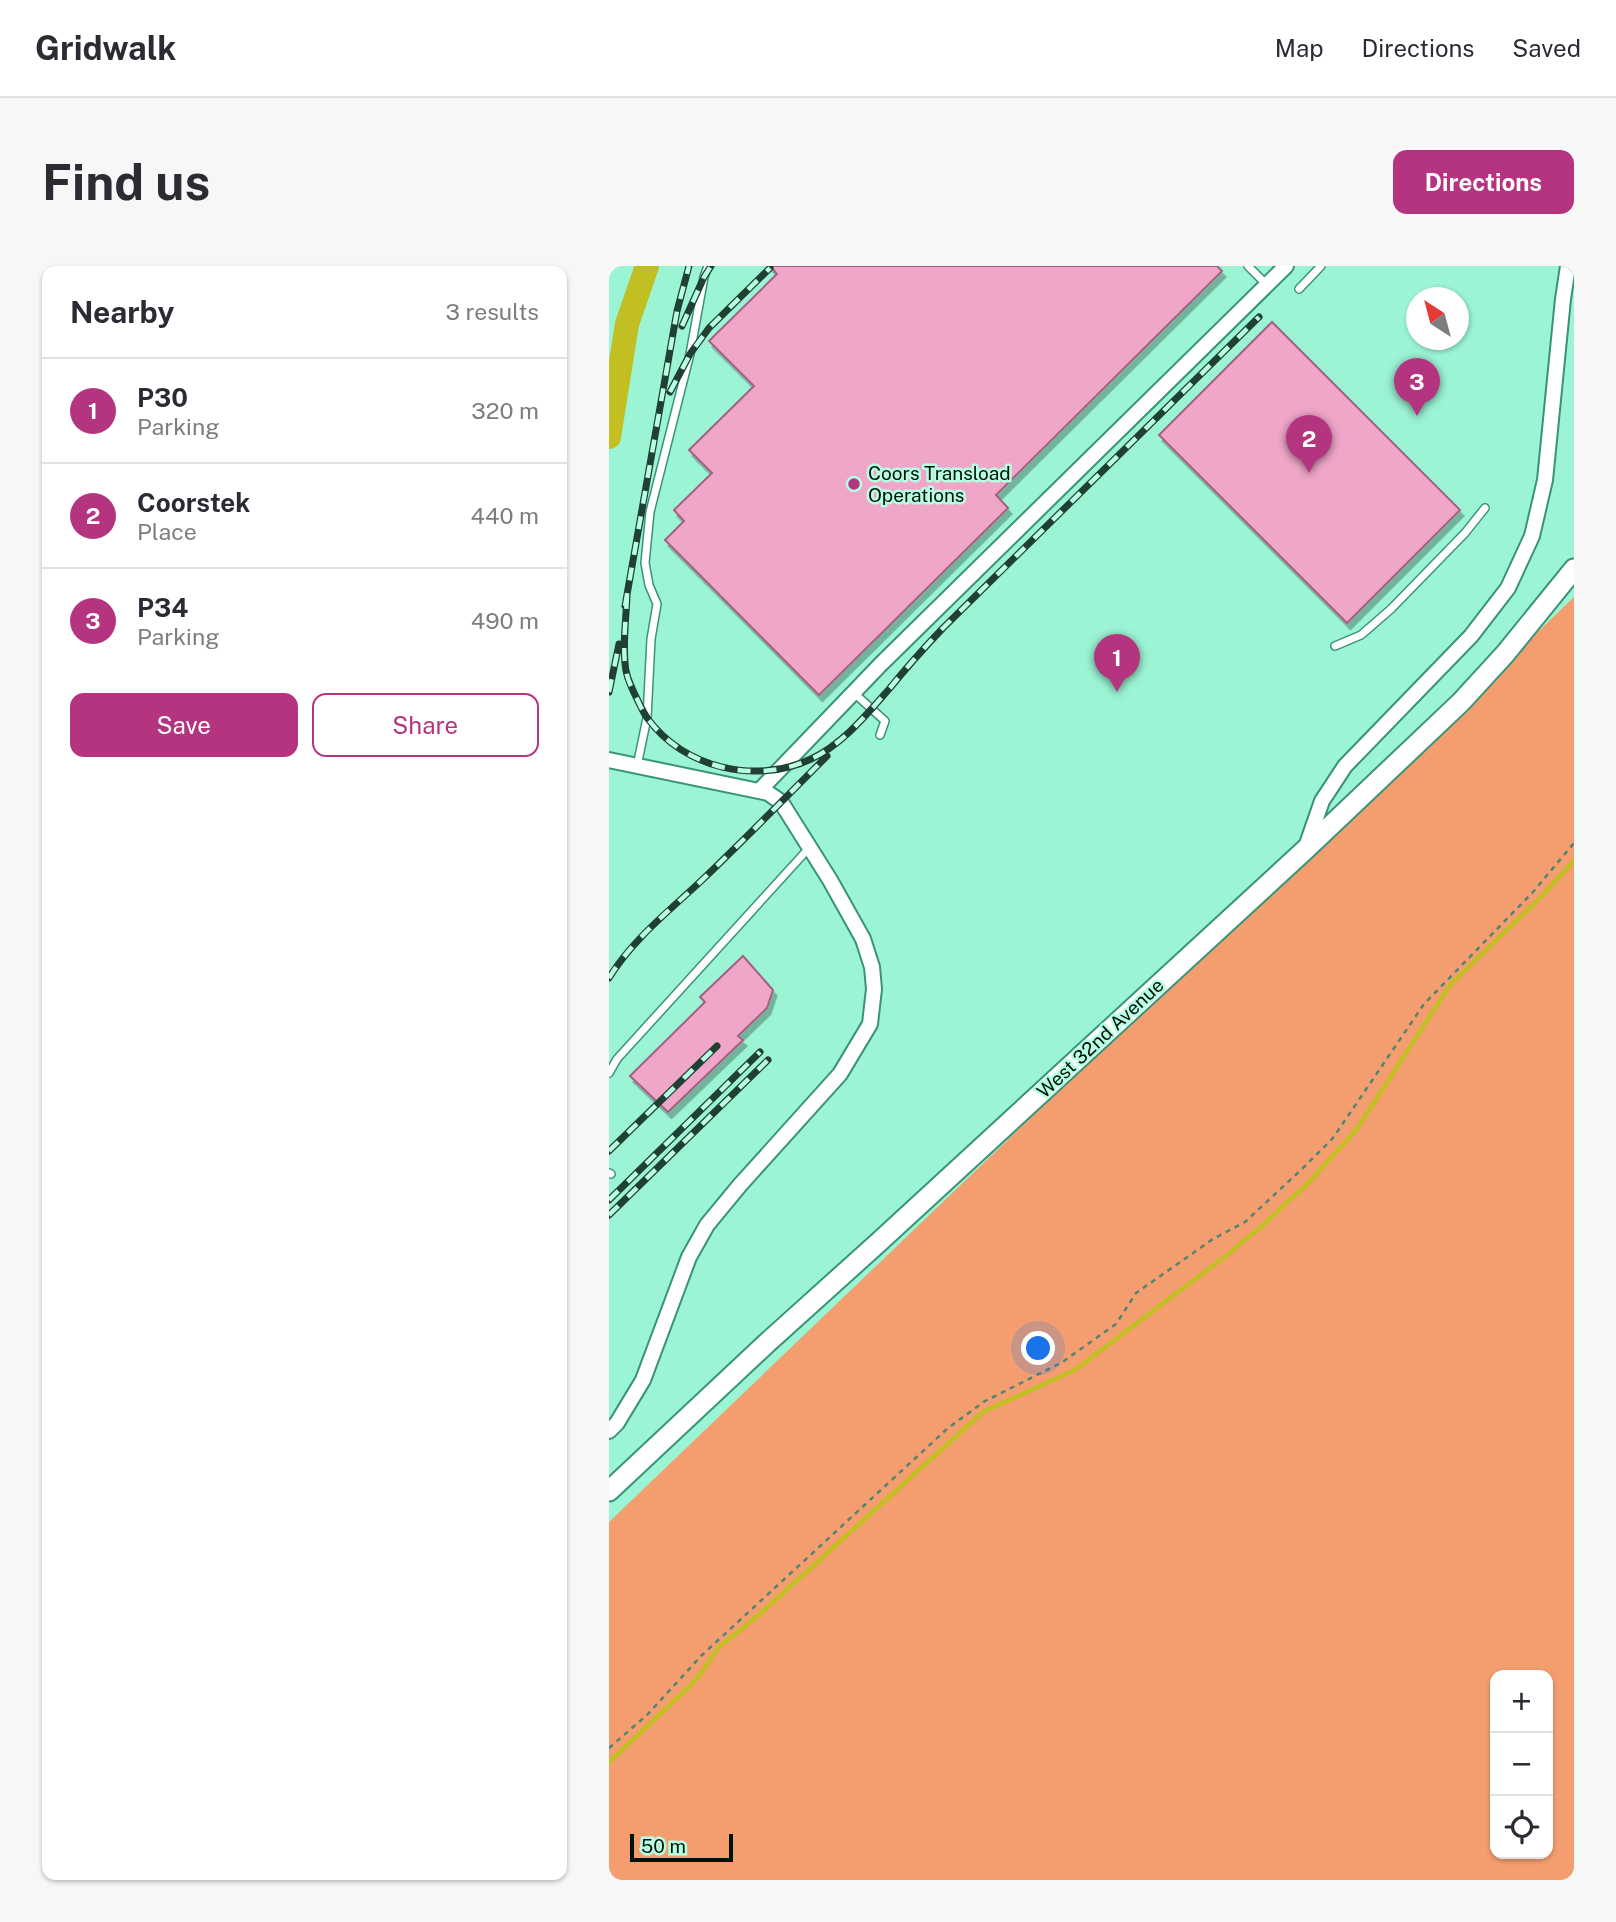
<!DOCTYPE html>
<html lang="en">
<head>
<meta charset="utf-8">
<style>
	:root { --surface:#fff; --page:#f7f7f7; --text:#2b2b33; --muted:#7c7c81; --line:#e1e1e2; --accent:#b5347f }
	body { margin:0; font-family:"Public Sans",sans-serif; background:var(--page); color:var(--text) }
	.controls { position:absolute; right:21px; bottom:21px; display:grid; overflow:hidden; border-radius:14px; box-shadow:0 2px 5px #0004 }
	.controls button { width:63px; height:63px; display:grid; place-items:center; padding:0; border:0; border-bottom:2px solid var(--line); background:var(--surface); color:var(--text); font:35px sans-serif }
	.compass { position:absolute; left:797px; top:21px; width:63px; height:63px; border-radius:50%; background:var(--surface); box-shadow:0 2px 5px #0004; rotate:324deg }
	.scale { position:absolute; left:21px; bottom:18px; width:103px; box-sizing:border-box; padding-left:7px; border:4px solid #00130b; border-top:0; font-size:19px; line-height:24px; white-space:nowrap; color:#00130b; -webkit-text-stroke:5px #b8fee3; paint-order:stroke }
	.you { position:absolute; left:430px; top:1083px; width:24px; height:24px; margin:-18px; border:5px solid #fff; border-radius:50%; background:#1a73e8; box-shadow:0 0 0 10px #1a73e833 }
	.badge { display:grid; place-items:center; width:46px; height:46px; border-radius:50%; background:var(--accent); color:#fff; font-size:23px; font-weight:700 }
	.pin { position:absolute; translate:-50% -58px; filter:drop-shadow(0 2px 4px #0008) }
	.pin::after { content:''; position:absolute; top:37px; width:24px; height:21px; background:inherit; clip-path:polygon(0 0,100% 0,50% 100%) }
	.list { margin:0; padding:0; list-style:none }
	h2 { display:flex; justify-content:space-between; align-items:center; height:91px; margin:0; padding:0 28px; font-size:30px }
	h2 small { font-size:23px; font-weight:400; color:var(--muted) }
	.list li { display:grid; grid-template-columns:46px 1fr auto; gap:21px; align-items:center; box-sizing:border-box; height:105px; padding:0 28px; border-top:2px solid var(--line) }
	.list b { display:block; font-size:26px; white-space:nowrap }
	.list p { margin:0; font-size:23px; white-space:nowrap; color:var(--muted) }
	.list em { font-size:23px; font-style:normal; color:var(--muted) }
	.actions { display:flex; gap:14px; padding:21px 28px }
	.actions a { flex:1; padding:16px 0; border:2px solid var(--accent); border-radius:14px; text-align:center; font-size:24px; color:var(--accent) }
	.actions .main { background:var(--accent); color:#fff }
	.icon { flex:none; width:38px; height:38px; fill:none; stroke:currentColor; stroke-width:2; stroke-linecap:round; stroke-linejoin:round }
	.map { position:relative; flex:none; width:965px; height:1614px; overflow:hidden; border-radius:14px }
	header { display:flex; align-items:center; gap:42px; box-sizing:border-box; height:98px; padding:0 35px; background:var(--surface); border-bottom:2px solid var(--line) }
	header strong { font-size:33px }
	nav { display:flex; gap:38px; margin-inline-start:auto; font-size:24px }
	.intro { display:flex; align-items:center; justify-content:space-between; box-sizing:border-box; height:168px; padding:0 42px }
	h1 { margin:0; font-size:49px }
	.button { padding:18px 32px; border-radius:14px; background:var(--accent); color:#fff; font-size:24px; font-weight:700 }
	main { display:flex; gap:42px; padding:0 42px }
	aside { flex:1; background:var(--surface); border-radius:14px; box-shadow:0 2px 5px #0004 }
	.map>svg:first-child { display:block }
	.grass { fill:#f49e70; fill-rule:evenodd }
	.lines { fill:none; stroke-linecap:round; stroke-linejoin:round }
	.stream { stroke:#c1bf22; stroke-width:4.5 }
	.river { stroke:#c1bf22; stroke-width:24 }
	.building { fill:#efa6c9; stroke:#a36082; stroke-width:2; filter:url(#shadow) }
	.service-casing { stroke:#399477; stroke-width:10 }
	.minor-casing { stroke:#399477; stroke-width:18 }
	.tertiary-casing { stroke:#399477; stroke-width:23 }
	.path { stroke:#4f8571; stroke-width:2.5; stroke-dasharray:5 5; stroke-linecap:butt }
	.service { stroke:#fff; stroke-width:7 }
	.minor { stroke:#fff; stroke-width:14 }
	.tertiary { stroke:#fff; stroke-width:19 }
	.rail-casing { stroke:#1f4033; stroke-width:7 }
	.rail { stroke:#b8fee3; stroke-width:4.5; stroke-dasharray:13; stroke-linecap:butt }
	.poi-dot { fill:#b5347f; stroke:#b8fee3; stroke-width:2.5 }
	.labels { text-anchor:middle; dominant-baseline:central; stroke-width:5; stroke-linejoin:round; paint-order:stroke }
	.poi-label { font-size:19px; fill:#00130b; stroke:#b8fee3; text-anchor:start }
	.street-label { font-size:19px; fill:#00130b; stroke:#b8fee3 }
</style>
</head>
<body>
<header>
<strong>Gridwalk</strong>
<nav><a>Map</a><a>Directions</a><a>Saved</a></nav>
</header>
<div class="intro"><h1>Find us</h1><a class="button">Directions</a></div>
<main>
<aside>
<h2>Nearby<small>3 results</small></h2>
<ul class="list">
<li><span class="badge">1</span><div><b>P30</b><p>Parking</p></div><em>320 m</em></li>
<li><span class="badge">2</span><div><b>Coorstek</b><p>Place</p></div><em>440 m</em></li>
<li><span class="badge">3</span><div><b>P34</b><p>Parking</p></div><em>490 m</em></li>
</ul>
<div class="actions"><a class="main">Save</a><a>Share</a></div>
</aside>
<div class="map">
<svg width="965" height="1614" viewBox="0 0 965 1614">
	<defs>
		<filter id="shadow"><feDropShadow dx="3.5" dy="6" stdDeviation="0" flood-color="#0004"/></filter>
	</defs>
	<rect width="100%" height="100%" fill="#9bf4d4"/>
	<path class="grass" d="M965,331v1283h-965v-358zM886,1409h53v179h-53z"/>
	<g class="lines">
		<path class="stream" d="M0,1496l81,-76 12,-14 16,-24 43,-35 222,-201 92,-42 152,-115 35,-29 49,-46 46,-51 93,-144 93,-90 31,-34"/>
		<path class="river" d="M0,171l18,-113 20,-58"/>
	</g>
	<path class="building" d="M161,0h447l5,5 -226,224 12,13 -189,187 -154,-155 19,-19 -10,-11 38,-37 -23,-23 65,-64 -45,-45 68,-67z
		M663,56l188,188 -113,113 -188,-188z
		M134,690l30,34 -6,18 -29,28 5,4 -75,72 -38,-36 75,-74 -5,-5z"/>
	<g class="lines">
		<g class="service-casing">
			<path id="service" d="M639,0l19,19
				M690,23l22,-23
				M726,380l26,-11 30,-26 74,-76 20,-25
				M245,427l31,28 -5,14
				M28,500l10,-48 4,-79 6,-35 -8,-19 -4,-22 5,-51 40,-158 14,-77 4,-11
				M0,807l8,-14 192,-211
				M0,907l2,1"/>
		</g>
		<g class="minor-casing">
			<path id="minor" d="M0,494l159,33 13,9 49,78 33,59 9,28 2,22 -4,35 -30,50 -100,111 -33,40 -18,32 -46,123 -26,43 -8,8
				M150,525l122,-127 405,-398
				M697,581l16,-46 23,-35 126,-130 37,-48 24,-52 13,-56 18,-181 5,-33"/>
		</g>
		<g class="tertiary-casing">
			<path id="tertiary" d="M0,1225l159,-149 111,-100 427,-393 155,-147 44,-48 69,-85"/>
		</g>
		<path class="path" d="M0,1482l39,-34 53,-58 247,-228 37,-27 76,-38 55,-39 20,-31 77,-54 32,-17 58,-54 30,-30 91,-134 109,-112 41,-49"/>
		<use href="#service" class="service"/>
		<use href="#minor" class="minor"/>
		<use href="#tertiary" class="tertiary"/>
		<g class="rail-casing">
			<path id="rail" d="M73,60l22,-49 7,-11
				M61,126l20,-38 19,-26 61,-60
				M18,330c-1,25 -5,51 -1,75 2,10 7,20 12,30 3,6 6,13 10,18 36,49 108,66 163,40 32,-15 56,-45 79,-71 17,-21 34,-40 53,-60l316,-311
				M16,340l52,-295 12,-45
				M0,426l10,-48
				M0,712c24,-39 60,-67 92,-97 43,-41 84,-83 126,-125
				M0,885l108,-105
				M0,934l151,-148
				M0,949l159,-155"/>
		</g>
		<use href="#rail" class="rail"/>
	</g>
	<circle class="poi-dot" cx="245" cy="218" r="7"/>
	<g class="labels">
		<g class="poi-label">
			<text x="259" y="207">Coors Transload<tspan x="259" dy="22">Operations</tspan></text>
		</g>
		<g class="street-label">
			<text transform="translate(491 772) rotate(-43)">West 32nd Avenue</text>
		</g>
	</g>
</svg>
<div class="controls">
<button>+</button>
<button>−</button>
<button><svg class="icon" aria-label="locate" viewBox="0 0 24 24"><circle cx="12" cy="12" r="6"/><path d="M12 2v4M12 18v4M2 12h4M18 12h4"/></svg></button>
</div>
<svg class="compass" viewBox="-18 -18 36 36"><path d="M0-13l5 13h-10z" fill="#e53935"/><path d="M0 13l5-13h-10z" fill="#7c7c81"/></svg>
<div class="scale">50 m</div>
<div class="you"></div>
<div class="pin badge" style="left:508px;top:426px">1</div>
<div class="pin badge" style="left:700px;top:207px">2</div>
<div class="pin badge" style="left:808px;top:150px">3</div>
</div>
</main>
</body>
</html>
